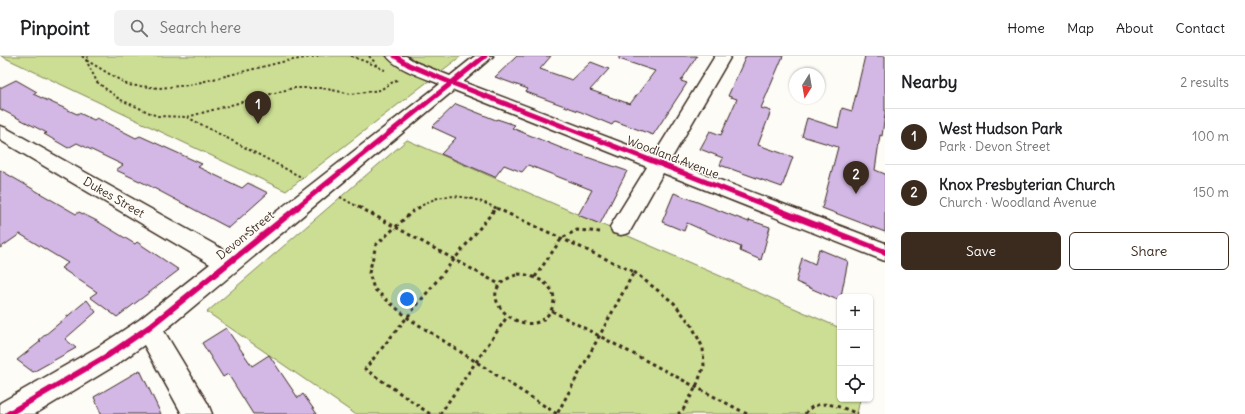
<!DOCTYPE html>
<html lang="en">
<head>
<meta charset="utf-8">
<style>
	:root { --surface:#fff; --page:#f2f2f2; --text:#202124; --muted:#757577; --line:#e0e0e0; --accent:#3b2a1e }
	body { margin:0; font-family:Delius,sans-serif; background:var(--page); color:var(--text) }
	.controls { position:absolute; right:12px; bottom:12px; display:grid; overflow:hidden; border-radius:6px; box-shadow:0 1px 3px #0004 }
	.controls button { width:36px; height:36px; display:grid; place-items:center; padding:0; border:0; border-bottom:1px solid var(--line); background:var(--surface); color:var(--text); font:20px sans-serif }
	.compass { position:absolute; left:789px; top:12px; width:36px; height:36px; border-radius:50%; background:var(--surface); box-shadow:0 1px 3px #0004; rotate:191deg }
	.you { position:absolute; left:407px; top:243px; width:14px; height:14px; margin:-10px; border:3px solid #fff; border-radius:50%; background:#1a73e8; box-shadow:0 0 0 6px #1a73e833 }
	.badge { display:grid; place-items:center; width:26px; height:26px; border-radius:50%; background:var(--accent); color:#fff; font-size:13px; font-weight:700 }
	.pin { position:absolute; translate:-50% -33px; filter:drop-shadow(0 1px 2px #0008) }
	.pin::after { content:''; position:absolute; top:21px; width:14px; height:12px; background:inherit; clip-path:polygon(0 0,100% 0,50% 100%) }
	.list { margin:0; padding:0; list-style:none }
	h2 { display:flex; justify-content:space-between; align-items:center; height:52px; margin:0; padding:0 16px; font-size:17px }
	h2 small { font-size:13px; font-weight:400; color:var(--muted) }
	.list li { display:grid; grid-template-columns:26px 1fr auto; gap:12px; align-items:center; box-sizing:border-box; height:56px; padding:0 16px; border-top:1px solid var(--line) }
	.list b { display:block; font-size:15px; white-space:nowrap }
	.list p { margin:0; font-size:13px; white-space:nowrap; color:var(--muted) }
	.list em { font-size:13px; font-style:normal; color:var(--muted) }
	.actions { display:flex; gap:8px; padding:12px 16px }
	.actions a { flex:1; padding:9px 0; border:1px solid var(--accent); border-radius:6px; text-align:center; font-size:14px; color:var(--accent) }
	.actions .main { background:var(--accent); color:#fff }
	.icon { flex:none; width:22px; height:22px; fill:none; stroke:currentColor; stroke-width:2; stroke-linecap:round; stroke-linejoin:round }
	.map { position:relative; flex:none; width:885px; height:358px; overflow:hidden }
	header { display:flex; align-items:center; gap:24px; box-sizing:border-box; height:56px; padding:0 20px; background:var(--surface); border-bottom:1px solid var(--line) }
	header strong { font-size:19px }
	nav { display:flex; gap:22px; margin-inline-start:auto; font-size:14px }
	.search { width:280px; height:36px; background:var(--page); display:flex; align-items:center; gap:10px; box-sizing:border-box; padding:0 14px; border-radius:6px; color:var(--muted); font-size:15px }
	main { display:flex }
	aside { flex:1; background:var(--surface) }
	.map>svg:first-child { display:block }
	.green { fill:#cbde93; stroke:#838458 }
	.building { fill:#d3b8e6; stroke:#3b2a1e }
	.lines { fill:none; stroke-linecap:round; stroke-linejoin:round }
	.minor-casing { stroke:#3b2a1e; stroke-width:3 }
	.path-far1 { stroke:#3b2a1e; stroke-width:2; stroke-dasharray:2.5 2.5; stroke-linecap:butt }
	.path { stroke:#3b2a1e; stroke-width:3; stroke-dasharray:3.5 3.5; stroke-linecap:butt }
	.minor { fill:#fdfcf7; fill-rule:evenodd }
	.cycleway-far1-casing { stroke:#fdfcf7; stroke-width:7 }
	.cycleway-casing { stroke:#fdfcf7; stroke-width:9 }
	.cycleway-far1 { stroke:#d6006c; stroke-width:5 }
	.cycleway { stroke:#d6006c; stroke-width:6 }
	.labels { text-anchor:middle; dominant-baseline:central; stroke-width:3; stroke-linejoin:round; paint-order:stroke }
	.street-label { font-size:12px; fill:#3b2a1e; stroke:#fdfcf7 }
</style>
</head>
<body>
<header>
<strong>Pinpoint</strong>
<div class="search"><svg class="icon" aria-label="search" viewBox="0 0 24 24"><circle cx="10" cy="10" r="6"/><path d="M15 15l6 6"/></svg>Search here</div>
<nav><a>Home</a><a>Map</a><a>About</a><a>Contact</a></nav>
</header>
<main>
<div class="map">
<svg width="885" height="358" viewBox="0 0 885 358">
	<rect width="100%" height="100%" fill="#fdfcf7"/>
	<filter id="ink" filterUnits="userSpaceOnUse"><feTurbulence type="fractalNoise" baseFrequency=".025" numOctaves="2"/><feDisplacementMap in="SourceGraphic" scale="8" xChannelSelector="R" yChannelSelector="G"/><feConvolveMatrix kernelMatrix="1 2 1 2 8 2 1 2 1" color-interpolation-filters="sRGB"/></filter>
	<g filter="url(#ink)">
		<path class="green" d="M1,0h460l-175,135z
			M407,84l433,188v71h20l-3,15h-502l-148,-102z"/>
		<path class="building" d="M517,0h34l-11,13 32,11 19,-18 18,7 -19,21 40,14 25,-33 -36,-12v-3h78l-16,25 6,2 -34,52 -38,-14 -3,4 -31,-13 -55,-20 2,-3 -33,-12z
			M746,0h37l-22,52 10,3 -13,34 35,12 -11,30 -62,-22 3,-7 -23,-9 10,-18 11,4 16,-36 -9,-3z
			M865,0h20v58l-3,22 -2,-1 -5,35 10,4v58l-63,-24 16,-61 -36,-11 5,-18 31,10 4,-20 10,3z
			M16,24l21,12 -4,2 44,20 2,-1 15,7 3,-2 39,20 4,-2 62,28 -4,3 44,21 6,-5 20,10 -39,35 -81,-43 -32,-15 7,-5 -46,-22 -9,5 -24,-14 3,-1 -47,-24v-21z
			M456,48l40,16 1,-1 18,6 -3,3 49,20 66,23 -27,53 -22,-9 14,-25 -64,-25 -6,7 -18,-7 -9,12 -54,-23 15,-16 -24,-11z
			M0,114l76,44 3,-2 18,9 38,23 2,-2 42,28 -62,47 -27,-20 7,-5 -36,-24 7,-5 -48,-29 -20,14z
			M674,137l75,29v-2l21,7 -9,33 -21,-9 1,-4 -54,-24 -3,8 -22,-9z
			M819,193l29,12 -8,40 -44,-19 6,-24 13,6z
			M87,244l9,12 -31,27 11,9 -43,24 -16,-12 24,-19 -2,-1z
			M226,272l26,38 17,-11 29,43 5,-4 14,20h-64l-25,-40 -5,3 -21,-34z
			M140,314l21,44h-60l-7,-17z"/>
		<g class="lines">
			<g class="minor-casing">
				<path id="minor" d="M387,0h19l9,6 35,14 25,-20h18l-30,26 191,73 61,-99h16l-61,105 215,82v18l-222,-88 -34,60 -8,2 -8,-2 -3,-6 37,-60 -193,-77 -290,241 44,73 4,10h-30l-38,-69 -28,20 -81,49h-35v-11l98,-56 41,-27 71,-56 -210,-124v-14l6,2 220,123 214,-167c-15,-6 -44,-15 -53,-28z"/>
			</g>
			<path class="path-far1" d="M82,0l4,4 11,22 22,17 38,17 30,1 106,-29h29l29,6 29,-4 18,-11
				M88,0l-2,4 42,25 31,3 30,-3 97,-24 32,-5
				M351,0l26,10
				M369,0l12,13 4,1
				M187,61l116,61
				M340,141l20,11
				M418,152c5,-3 11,-7 17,-9 20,-7 42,0 61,9"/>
			<path class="path" d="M359,151l140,77
				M420,151l-7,4 -37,34 -7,28 5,16 34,29 149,96
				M494,151l2,1
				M634,216l40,31 18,23 11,22 1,18 -8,21 -13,23 -5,4
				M518,218c20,1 46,15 32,38 -20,32 -75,-11 -46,-31 4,-3 10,-5 14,-7z
				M535,221l27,-39 15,-8 24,2
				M552,255l195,103
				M430,358l-65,-45 131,-161 138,64 -77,142
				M440,358l67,-97
				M805,358c12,-18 36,-7 53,0"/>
			<use href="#minor" class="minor"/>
			<g class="cycleway-far1-casing">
				<path id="cycleway-far1" d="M395,0l14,9 43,18 321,125
					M296,152l189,-152"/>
			</g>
			<g class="cycleway-casing">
				<path id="cycleway" d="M770,151l115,45
					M8,358l99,-58 41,-28 150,-121"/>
			</g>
			<use href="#cycleway-far1" class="cycleway-far1"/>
			<use href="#cycleway" class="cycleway"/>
		</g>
	</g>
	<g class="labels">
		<g class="street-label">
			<text transform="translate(673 101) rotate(21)">Woodland Avenue</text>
			<text transform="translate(114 141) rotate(30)">Dukes Street</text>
			<text transform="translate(245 179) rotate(-39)">Devon Street</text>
		</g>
	</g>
</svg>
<div class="controls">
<button>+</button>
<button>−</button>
<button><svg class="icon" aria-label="locate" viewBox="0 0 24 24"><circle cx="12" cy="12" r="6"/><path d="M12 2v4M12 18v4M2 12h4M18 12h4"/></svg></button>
</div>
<svg class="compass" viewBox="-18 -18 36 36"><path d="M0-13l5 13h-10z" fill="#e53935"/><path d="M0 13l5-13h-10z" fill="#757577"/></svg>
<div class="you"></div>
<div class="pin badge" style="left:258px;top:68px">1</div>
<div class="pin badge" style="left:856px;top:138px">2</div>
</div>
<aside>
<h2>Nearby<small>2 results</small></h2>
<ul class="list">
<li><span class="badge">1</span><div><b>West Hudson Park</b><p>Park · Devon Street</p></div><em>100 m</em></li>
<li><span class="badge">2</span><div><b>Knox Presbyterian Church</b><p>Church · Woodland Avenue</p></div><em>150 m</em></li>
</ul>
<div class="actions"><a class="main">Save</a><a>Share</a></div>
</aside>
</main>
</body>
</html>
